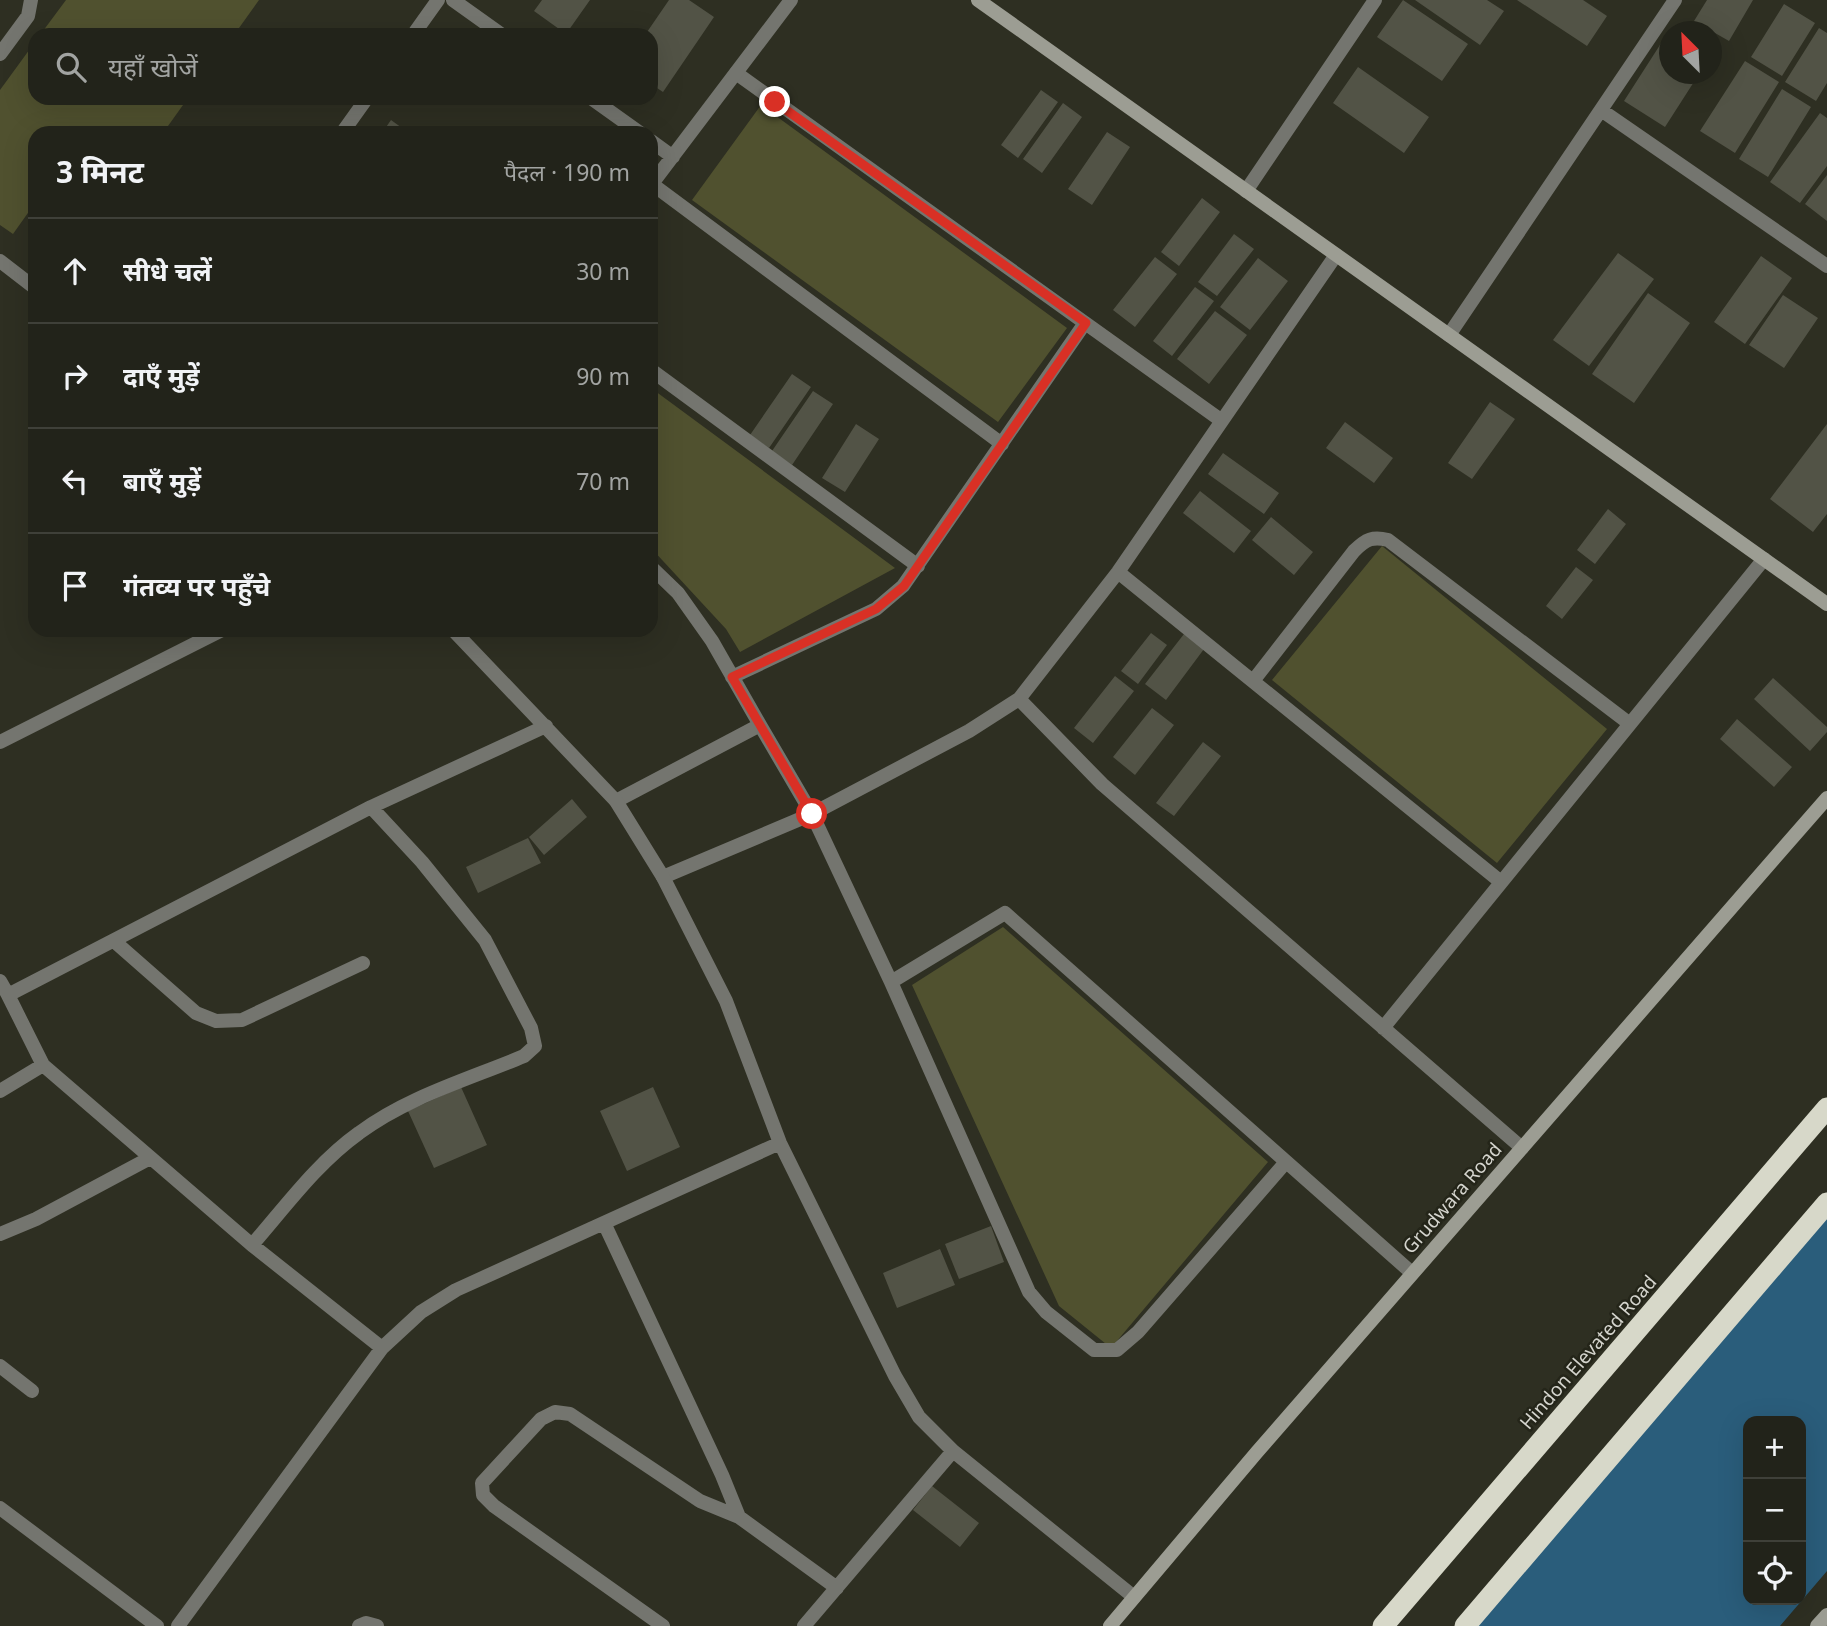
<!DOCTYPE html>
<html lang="hi">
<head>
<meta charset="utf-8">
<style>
	:root { --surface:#22231a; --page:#2a2b23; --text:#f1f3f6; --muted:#a2a4a2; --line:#3f4039 }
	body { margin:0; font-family:"Noto Sans","Noto Sans Devanagari",sans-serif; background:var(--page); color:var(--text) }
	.controls { position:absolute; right:21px; bottom:21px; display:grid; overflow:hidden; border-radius:14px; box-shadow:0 7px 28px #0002 }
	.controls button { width:63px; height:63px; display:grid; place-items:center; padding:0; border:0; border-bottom:2px solid var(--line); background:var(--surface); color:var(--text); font:35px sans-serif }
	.compass { position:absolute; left:1659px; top:21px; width:63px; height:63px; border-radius:50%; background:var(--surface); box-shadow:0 7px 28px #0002; rotate:336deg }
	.stop { position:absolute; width:21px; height:21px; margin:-16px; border:5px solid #d93025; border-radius:50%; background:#fff }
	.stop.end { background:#d93025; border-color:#fff; box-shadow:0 2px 7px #0008 }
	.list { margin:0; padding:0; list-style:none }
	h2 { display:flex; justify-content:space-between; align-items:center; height:91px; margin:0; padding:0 28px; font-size:30px }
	h2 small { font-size:23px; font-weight:400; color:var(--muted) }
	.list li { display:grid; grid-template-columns:46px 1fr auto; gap:21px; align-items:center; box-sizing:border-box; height:105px; padding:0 28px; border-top:2px solid var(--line) }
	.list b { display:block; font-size:26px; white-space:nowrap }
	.list em { font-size:23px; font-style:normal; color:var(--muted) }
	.icon { flex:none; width:38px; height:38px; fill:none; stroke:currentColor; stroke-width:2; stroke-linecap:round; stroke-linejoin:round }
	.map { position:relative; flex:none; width:1827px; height:1626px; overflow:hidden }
	.search { position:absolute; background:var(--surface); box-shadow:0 7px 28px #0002; left:28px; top:28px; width:630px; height:77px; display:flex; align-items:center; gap:18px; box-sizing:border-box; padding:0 24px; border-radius:21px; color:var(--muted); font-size:26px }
	.panel { position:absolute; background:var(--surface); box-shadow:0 7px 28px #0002; left:28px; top:126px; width:630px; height:511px; border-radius:21px }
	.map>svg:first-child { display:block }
	.green { fill:#50512f }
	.water { fill:#2a5d7b; fill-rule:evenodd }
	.building { fill:#525346 }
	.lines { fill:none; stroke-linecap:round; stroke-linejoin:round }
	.lane { stroke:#74756f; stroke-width:14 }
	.street { stroke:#74756f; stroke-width:14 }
	.secondary { stroke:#9c9d93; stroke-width:14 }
	.highway { stroke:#d7d8c9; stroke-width:21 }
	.route { stroke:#d93025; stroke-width:9 }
	.labels { text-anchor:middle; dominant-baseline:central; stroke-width:5; stroke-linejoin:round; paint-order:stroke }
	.street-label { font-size:19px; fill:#d4d4cd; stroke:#242519 }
</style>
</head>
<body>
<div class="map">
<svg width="1827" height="1626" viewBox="0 0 1827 1626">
	<rect width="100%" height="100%" fill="#2e2f22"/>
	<path class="green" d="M66,0h193l-25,35h-194z
		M35,42v56h153l-25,35h-67l-7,-5 -3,5h-51v70l-22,31 -13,-9v-135z
		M761,105l306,223 -69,94 -306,-222z
		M651,388l244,180 -155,84 -14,-23 -75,-81z
		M1382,546l225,183 -110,134 -225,-183z
		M1003,927l265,235 -157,186 -52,-42 -147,-321z"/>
	<path class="water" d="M1827,1212v359l-47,55h-310zM1748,1421h53v179h-53z"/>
	<path class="building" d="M542,0h48l-24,34 -32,-23z
		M669,0h20l25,17 -51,75 -12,-8v-49h-6z
		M1403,0l65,44 -26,37 -65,-44z
		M1415,0h72l17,11 -24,34z
		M1517,0h66l24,16 -20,30z
		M1707,0h46l-24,41 -35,-20z
		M1784,4l31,19 -33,53 -31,-19z
		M1819,28l8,5v50l-11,18 -31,-19z
		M1667,34l3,2v38h29l-34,53 -41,-26z
		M1745,61l34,21 -44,71 -35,-22z
		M1358,67l71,50 -25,36 -71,-50z
		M1782,89l29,18 -43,70 -29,-18z
		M1041,90l17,12 -40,56 -17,-13z
		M1063,103l19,14 -40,56 -19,-14z
		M1820,113l7,5v48l-27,37 -30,-21z
		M391,120l18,13h-27z
		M1107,132l23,15 -38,58 -24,-16z
		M1827,175v46l-22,-17z
		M1202,198l18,14 -41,54 -18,-14z
		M1234,234l20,15 -37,47 -19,-14z
		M1618,253l36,26 -65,87 -36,-26z
		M1761,256l31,22 -47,66 -31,-22z
		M1155,257l22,17 -42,53 -22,-17z
		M1258,258l30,23 -38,49 -30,-23z
		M1195,287l19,14 -42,55 -19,-15z
		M1648,293l42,30 -56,80 -42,-29z
		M1783,295l35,23 -34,50 -35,-23z
		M1215,311l32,24 -38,49 -32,-25z
		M792,374l19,13 -42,61 -19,-13z
		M813,391l20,13 -41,61 -20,-14z
		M1490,402l25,17 -43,60 -24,-16z
		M1345,422l48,36 -19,25 -48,-35z
		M856,424l23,15 -34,53 -23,-14z
		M1827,424v90l-14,18 -43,-33z
		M1223,453l56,40 -15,21 -56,-40z
		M1200,491l51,40 -17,22 -51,-40z
		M1608,509l18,15 -31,40 -18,-14z
		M1271,517l42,35 -19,23 -42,-35z
		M1576,567l17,13 -31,39 -16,-13z
		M1151,633l16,12 -29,39 -17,-13z
		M1184,634l20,15 -38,51 -21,-16z
		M1115,676l19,15 -41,52 -19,-15z
		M1773,678l54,49v5l-17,19 -56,-52z
		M1152,708l22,17 -39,50 -22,-18z
		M1737,719l55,48 -18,20 -54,-48z
		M1203,742l18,14 -47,60 -18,-13z
		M572,799l15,18 -43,38 -15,-18z
		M528,838l13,25 -63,30 -12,-26z
		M461,1087l26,58 -53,23 -26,-57z
		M653,1087l27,60 -53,24 -27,-60z
		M991,1226l13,36 -45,17 -14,-35z
		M940,1249l15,36 -58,23 -14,-35z
		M932,1486l47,37 -19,24 -47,-37z"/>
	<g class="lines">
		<path class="lane" d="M736,73l486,348
			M652,184l350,260
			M651,370l267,196
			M1118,572l383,310
			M732,677l144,-68 27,-23 182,-263
			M1253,681l101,-130c12,-12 19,-15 34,-11l242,184
			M1019,699l83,85 420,364
			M760,725l52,89 79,168 138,310 17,20 48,38h23l21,-18 148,-170
			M616,801l144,-76 -48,-84 -34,-48 -27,-26
			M663,877l149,-63 157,-83 50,-32 99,-127 218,-317
			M891,982l114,-69 407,360
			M1383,1028l381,-469"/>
		<path class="street" d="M453,0l49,35
			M413,35l25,-35
			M0,54l28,-38 3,-16
			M591,98l49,35
			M1601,110l226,156
			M342,133l25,-35
			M651,141l22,16
			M651,185l140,-185
			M1246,191l129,-191
			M0,261l35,27
			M1449,335l226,-335
			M453,630l163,171 47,76 63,124 54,142 115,233 24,41 34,34 181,146
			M0,742l222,-112
			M114,941l82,72 20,8 26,-1 121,-57
			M0,981l8,14
			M0,1091l43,-26
			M605,1225l117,250 17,42
			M0,1234l36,-15 114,-61
			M252,1245c34,-39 65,-82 107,-112 48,-36 110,-54 165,-77l11,-10 -4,-18 -46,-88 -63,-78 -51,-55
			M382,1348l-130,-103 -209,-180 -35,-70 363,-188 175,-81
			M0,1366l32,25
			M0,1508l157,118
			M178,1626l204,-278 39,-36 35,-22 324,-147
			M359,1626l7,-3 11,3
			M663,1626l-169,-120 -11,-11 -1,-12 59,-64 14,-7 15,2 130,87 39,16 98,71
			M804,1626l149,-175"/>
		<path class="secondary" d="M978,0l849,604
			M1110,1626l147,-174 570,-654
			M1817,1626l10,-11"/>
		<path class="highway" d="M1383,1626l444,-518
			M1465,1626l362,-423"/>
	</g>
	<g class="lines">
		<path class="route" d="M775,102l311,221 -182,263 -28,23 -144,68 80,137"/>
	</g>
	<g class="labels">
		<g class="street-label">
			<text transform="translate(1452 1198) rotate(-49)">Grudwara Road</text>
			<text transform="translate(1588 1352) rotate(-49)">Hindon Elevated Road</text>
		</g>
	</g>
</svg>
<div class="controls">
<button>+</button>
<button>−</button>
<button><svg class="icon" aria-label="locate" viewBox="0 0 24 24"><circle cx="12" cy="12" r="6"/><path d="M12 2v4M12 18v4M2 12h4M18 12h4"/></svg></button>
</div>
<svg class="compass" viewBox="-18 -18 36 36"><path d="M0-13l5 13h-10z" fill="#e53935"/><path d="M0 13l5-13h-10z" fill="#a2a4a2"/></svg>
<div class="stop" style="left:812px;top:814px"></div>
<div class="stop end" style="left:775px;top:102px"></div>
<div class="search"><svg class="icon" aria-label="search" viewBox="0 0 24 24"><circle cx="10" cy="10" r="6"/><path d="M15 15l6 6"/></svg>यहाँ खोजें</div>
<section class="panel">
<h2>3 मिनट<small>पैदल · 190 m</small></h2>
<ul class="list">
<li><svg class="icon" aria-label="ahead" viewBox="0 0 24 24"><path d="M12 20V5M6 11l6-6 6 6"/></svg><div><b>सीधे चलें</b></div><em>30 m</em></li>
<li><svg class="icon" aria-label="right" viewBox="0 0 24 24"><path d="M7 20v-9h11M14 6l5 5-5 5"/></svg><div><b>दाएँ मुड़ें</b></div><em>90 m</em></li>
<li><svg class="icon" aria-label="left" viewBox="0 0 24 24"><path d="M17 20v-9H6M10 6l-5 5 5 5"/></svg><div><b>बाएँ मुड़ें</b></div><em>70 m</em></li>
<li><svg class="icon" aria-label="arrive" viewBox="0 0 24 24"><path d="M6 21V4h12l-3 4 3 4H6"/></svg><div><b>गंतव्य पर पहुँचे</b></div></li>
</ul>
</section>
</div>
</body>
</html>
